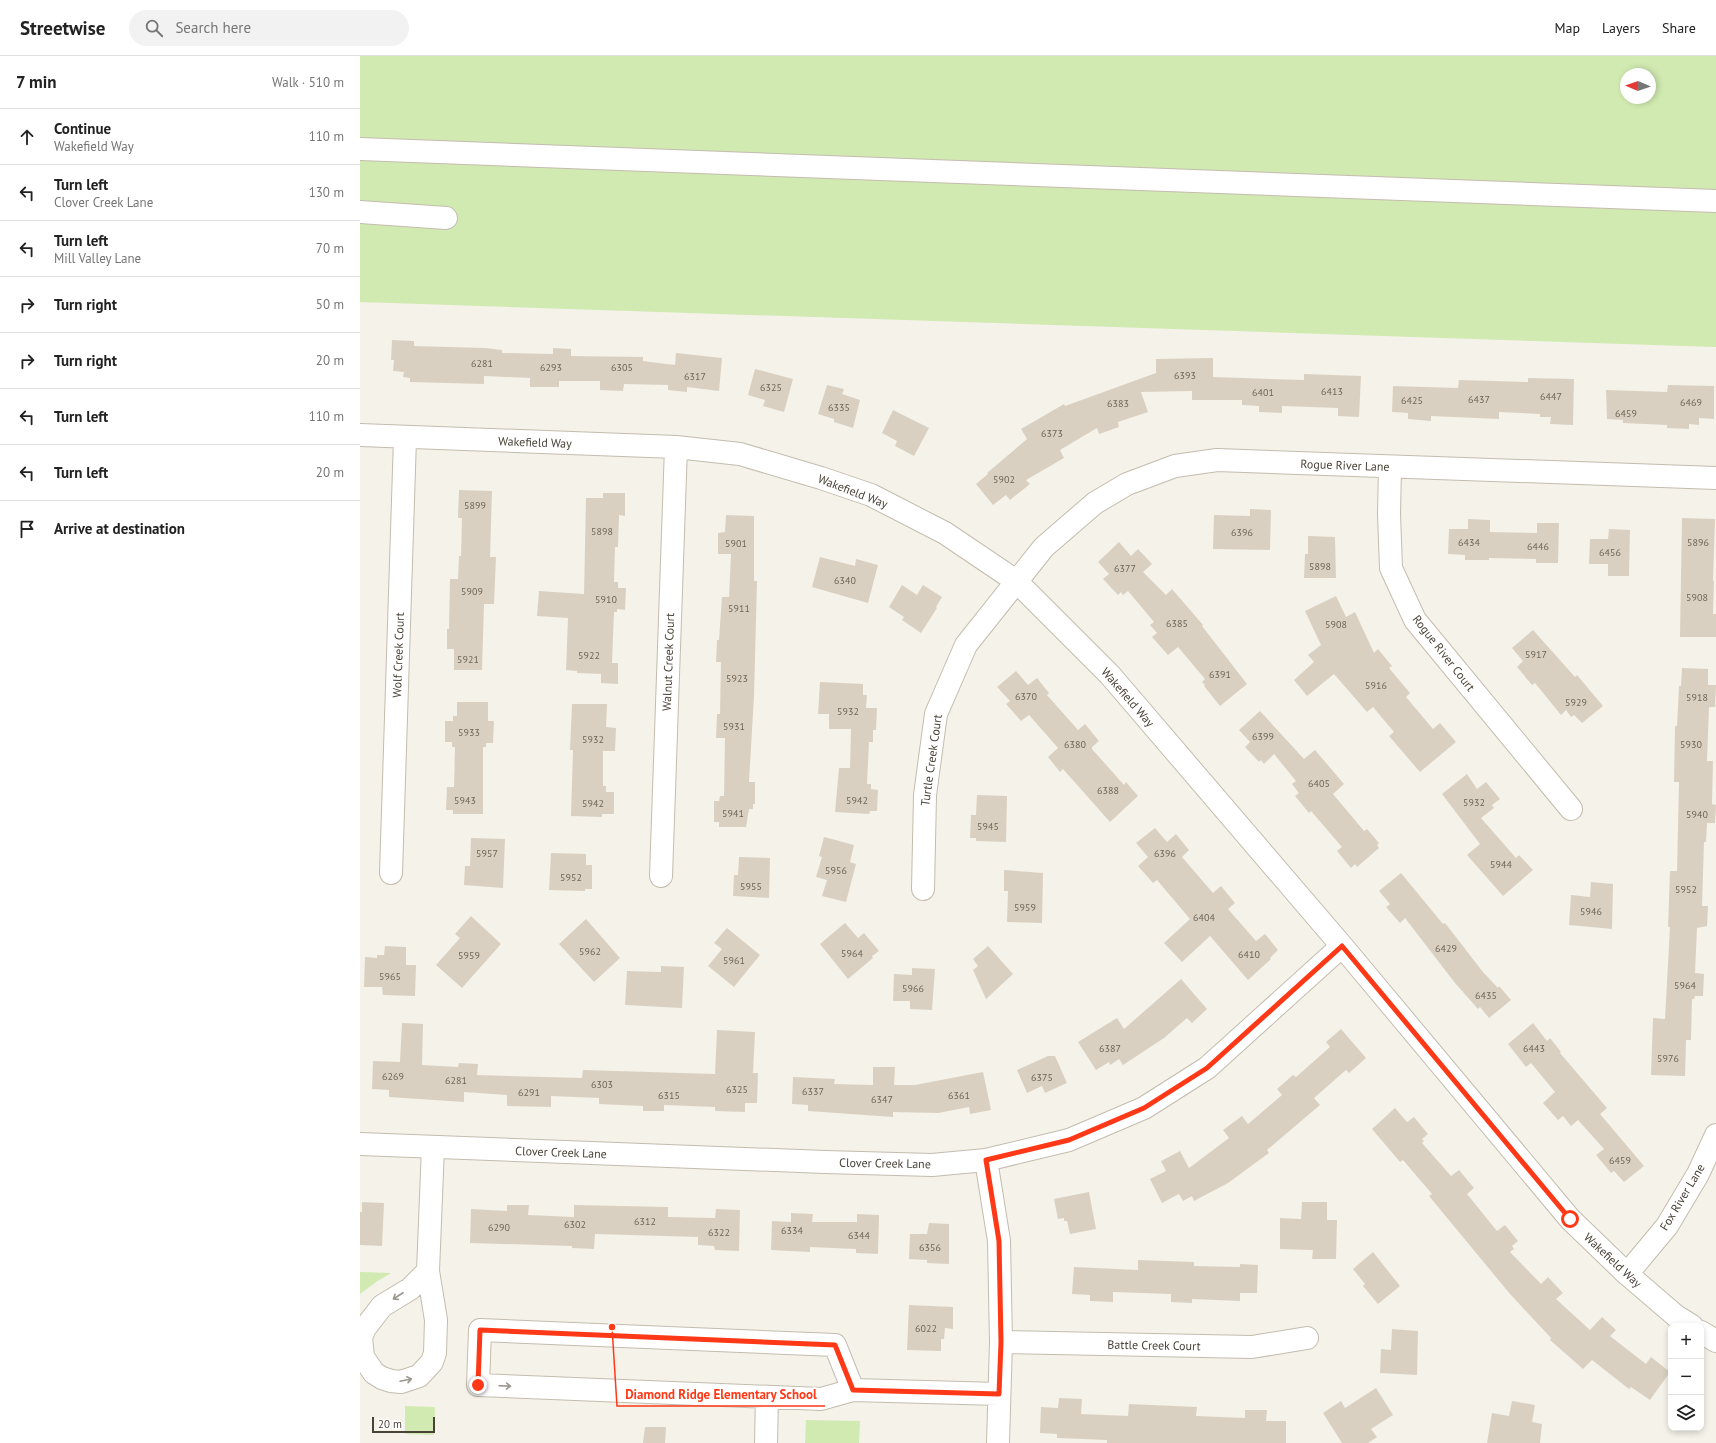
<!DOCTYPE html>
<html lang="en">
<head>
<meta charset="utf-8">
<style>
	:root { --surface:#fff; --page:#f2f2f2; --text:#222; --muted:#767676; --line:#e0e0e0 }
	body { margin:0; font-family:"PT Sans",sans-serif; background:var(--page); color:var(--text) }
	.controls { position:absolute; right:12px; bottom:12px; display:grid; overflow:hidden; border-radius:8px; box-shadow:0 2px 6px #0003 }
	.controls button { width:36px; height:36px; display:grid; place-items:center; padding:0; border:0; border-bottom:1px solid var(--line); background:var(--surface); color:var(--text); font:20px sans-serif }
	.compass { position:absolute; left:1260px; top:12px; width:36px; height:36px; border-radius:50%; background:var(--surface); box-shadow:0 2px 6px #0003; rotate:272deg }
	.scale { position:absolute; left:12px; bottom:10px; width:63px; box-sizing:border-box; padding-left:4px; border:2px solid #494237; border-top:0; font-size:11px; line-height:14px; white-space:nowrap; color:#494237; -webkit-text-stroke:3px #fff; paint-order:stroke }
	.stop { position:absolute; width:12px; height:12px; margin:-9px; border:3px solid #ff3917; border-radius:50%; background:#fff }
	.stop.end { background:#ff3917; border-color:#fff; box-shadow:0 1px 4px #0008 }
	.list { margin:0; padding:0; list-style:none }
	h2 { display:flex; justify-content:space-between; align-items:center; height:52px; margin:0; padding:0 16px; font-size:17px }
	h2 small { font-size:13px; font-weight:400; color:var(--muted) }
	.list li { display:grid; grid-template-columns:26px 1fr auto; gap:12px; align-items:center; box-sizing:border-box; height:56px; padding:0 16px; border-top:1px solid var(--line) }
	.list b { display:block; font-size:15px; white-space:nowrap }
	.list p { margin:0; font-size:13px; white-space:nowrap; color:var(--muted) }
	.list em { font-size:13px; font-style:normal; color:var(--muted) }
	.icon { flex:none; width:22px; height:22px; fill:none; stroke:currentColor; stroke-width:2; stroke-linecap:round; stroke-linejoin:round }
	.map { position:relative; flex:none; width:1356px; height:1387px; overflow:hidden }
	header { display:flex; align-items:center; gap:24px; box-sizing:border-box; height:56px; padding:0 20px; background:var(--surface); border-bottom:1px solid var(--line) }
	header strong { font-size:19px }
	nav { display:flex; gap:22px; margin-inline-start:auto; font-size:14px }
	.search { width:280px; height:36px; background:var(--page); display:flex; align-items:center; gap:10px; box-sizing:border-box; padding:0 14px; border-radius:22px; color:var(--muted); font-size:15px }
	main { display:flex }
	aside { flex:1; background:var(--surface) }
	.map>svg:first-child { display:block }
	.green { fill:#d1eab1; fill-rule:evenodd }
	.building { fill:#dad0c1 }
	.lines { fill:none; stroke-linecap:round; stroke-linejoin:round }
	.minor-casing { stroke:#c4bcae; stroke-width:24 }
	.minor { stroke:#fff; stroke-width:22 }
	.oneway { stroke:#9b9791 }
	.route { stroke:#ff3917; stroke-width:5 }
	.labels { text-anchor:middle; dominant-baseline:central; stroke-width:3.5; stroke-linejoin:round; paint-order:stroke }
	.number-label { font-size:10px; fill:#6d665a }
	.street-label { font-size:12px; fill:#494237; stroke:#fff }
	.leader { fill:none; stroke:#ff3917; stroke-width:1.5 }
	.callout-dot { fill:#ff3917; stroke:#fff; stroke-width:1.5 }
	.callout-label { font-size:13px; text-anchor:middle; font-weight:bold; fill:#ff3917; stroke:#fff; stroke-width:3.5; stroke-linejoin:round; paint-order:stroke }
</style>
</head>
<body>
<header>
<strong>Streetwise</strong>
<div class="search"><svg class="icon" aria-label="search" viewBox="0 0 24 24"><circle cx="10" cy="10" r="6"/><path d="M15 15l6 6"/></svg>Search here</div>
<nav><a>Map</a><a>Layers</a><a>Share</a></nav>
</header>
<main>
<aside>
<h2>7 min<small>Walk · 510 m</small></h2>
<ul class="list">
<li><svg class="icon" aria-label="ahead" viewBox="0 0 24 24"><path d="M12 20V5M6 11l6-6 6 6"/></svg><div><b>Continue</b><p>Wakefield Way</p></div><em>110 m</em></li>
<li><svg class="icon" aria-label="left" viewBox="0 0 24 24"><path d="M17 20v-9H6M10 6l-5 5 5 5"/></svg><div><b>Turn left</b><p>Clover Creek Lane</p></div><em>130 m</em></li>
<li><svg class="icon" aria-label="left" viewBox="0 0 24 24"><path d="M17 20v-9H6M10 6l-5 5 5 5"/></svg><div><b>Turn left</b><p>Mill Valley Lane</p></div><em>70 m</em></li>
<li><svg class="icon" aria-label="right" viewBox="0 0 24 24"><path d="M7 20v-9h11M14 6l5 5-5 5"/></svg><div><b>Turn right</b></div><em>50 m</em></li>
<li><svg class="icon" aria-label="right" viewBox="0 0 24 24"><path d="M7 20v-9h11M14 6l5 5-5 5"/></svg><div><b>Turn right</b></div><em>20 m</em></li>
<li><svg class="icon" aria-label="left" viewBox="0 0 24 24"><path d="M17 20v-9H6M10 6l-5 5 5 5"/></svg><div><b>Turn left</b></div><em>110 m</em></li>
<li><svg class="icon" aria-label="left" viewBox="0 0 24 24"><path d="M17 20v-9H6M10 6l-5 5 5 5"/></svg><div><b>Turn left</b></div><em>20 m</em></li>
<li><svg class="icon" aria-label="arrive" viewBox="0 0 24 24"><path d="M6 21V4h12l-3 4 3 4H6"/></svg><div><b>Arrive at destination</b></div></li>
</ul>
</aside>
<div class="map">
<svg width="1356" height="1387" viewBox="0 0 1356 1387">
	<rect width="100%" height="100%" fill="#f5f2e9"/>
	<path class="green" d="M0,0h1356v291l-1356,-45zM1266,18h24v24h-24z
		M0,1216l31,1 -15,9 -16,12z
		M45,1350l30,1 -1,28 -29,-1z
		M446,1364l54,1 -1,22h-54z"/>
	<path class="building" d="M32,284l22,1v5l71,2 17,2v3l51,1v-6l18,1v7l72,1v4l32,4 1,-12 46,5 -3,33 -32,-4v5l-19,-2v-5l-44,-1 -1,7 -23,-1v-9h-41v6h-29v-9l-46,-2v8l-74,-2v-4l-7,-1 1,-5 -11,-1 1,-11h-3z
		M853,302v19l91,3v-6l57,2 -2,41 -21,-1v-8l-56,-2v7l-23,-1v-6l-17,-1v-5h-50v-9l-51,1 7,20 -30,10 1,5 -20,7 -2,-6 -37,22 4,8 -38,22 4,4 -20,16 -4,-5 -13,10 -17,-21 12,-10 -1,-1 40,-34 -6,-10 43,-25 1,2 91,-33v-14z
		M395,313l38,10 -9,33 -21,-6 2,-6 -17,-5z
		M1168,322l46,1 -1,46 -23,-1 1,-7h-11v-3l-41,-2v7l-68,-3v5l-23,-2v-6l-16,-1 1,-26 65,2 1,-8 69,2z
		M467,329l17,4 -2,5 18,6 -7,28 -19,-6v-3l-16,-5z
		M1308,329l46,1v33l-15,-1v7l-10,-1v5l-22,-1v-3l-44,-2v-3l-16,-1 -1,-29 61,2z
		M533,354l36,18 -15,28 -19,-10 2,-5 -15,-8z
		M99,434l33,1 -2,66h6l-2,47h-10l-2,66h-28v-21h-7v-20h2l1,-50h8l1,-23h2l1,-38h-4z
		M243,437h22v23l-6,-1 -1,32h-3l-1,35h4v6h8l-1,22 -8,-1v3h-3l-2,51h6v21l-17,-1v-9l-24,-1v-2l-11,-1 2,-52 -31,-2 2,-25 45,3 2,-96h17z
		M890,453l21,1 -1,40 -57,-1 1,-34 36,1z
		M366,459l28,1v65h3l-3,115 -5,86h6v22h-2v5h-4l-3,18h-27v-5h-5v-21h5l1,-5h4l1,-58h-9l1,-24h3l1,-52h-5l1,-22h2l3,-43h7l2,-43h-13v-21l7,-1z
		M1322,462l33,1 -2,62h1l-1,33h3v23h-36z
		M1108,463l22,1v12l47,1v-10h22l-1,40h-22v-4l-47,-1v2h-24v-5l-17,-1 1,-25h19z
		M1249,473l21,1 -1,46h-21v-12h-19l1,-25h18z
		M948,480l27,1 1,41h-32l1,-24h3z
		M759,486l12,14 7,-7 14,15 -9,8 23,23 6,-6 31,36 -1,1 45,58 -27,22 -16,-20 1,-1 -3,-3 3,-3 -27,-32 -10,8 -16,-18 5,-4 -7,-8 4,-3 -26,-31 -5,4 -2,-3 -3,3 -15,-16 6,-5 -11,-12z
		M460,501l35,9 1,-7 22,6 -10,38 -56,-16z
		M542,529l15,10 6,-10 19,12 -6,10 1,1 -16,25 -19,-13 2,-3 -15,-10z
		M976,540l10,21 9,-5 19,41 4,-4 14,17 -3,2 21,25 -4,4 27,32 7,-6 16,19 -36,30 -31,-36 5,-4 -21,-25 -6,5 -33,-38 -27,22 -13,-16 20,-18 -6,-7 13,-10 -16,-34z
		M1173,574l42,47 2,-2 26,31 -21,17 -8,-8 -3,2 -5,-7 -5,5 -26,-32 -3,2 -15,-18 6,-6 -11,-13z
		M1322,612l26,1v16h8l-1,22h-6l-2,54h6l-1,43 4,1 -1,18h-8l-1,19h-2l-2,64h6l-1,20 -10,2 -2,45 9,1 -1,22h-8l-1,3h-2l-1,41h-5l-1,36 -34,-1 2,-57 12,1 5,-92h-2l2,-56h7l2,-89h-5l1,-56h2l2,-40h2z
		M656,615l12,14 9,-7 12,15 -2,2 31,35 7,-6 14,17 -7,6v2l32,36 2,-3 12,14 -28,26 -47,-53 -3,3 -12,-15 10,-9 -29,-33 -8,6 -15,-17 4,-3 -13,-14z
		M460,626l43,2v11h4l-1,13h11l-1,22h-3v12h-4l-2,42h4v5l7,1 -1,21h-7l-1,3 -34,-2 4,-44h11l1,-39h-22v-15h-11z
		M97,646h31v19h6l-1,22h-7v4h-3v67h-30v-4h-7l1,-23h7l1,-40h-3v-5h-7v-21h8v-5h4z
		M212,648h35l-1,23 10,1 -1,23h-12v35h3v6h8v22h-12v3l-31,-1 2,-66h-3z
		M900,655l44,48 11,-9 29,34 -11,10 31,37 3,-2 12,14 -2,2 2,3 -22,19 -2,-3 -4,4 -14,-17 5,-4 -31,-36 -2,2 -14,-17 4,-3 -7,-9 4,-3 -22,-27 -10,10 -3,-4 -2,2 -14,-15 5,-5 -11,-12z
		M1107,718l10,15 9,-7 14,17 -8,6 2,3 -13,10 35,40 3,-3 14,15 -30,26 -36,-41 13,-11 -38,-50z
		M617,739l30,1 -1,46 -30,-1v-3h-6l1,-23h5z
		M795,772l12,14 9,-8 13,16 -7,7 31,36 8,-7 14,17 -7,6 28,32 9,-7 13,16 -8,8 1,1 -23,21 -38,-44 -28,26 -18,-19 26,-24 -33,-39 -4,3 -15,-17 10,-9 -12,-14z
		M464,781l30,8 -4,17 6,2 -10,38 -24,-6 5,-16 -11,-3 6,-20 -3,-1z
		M111,782l34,1 -2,49 -39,-3 1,-19h5z
		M191,797l35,1v11h6v24h-7v2l-36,-1z
		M379,801l31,1 -1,40 -36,-2 1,-21h4z
		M644,814l39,3 -1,50 -35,-1 1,-31h-4z
		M1041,817l42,51 2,-1 38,49 15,16 1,-2 12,14 -22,18 -9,-11 -2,2 -23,-26 -50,-65 -5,5 -14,-16 4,-3 -11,-13z
		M1231,826l22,2 -1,45 -43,-4 2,-30 19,2z
		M111,860l30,28 -39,44 -26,-23 24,-27 -5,-4z
		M226,863l34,39 -26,24 -35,-38z
		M485,867l13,15 6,-5 15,18 -7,5 1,2 -25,21 -28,-35z
		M367,872l33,27 -26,32 -26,-21 14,-17 -8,-6z
		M25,890l21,1v18h10l-1,31 -32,-1 -1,-8h-18l1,-30 12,1v-3h7z
		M628,890l25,28 -27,25 -13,-29 5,-4 -5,-7z
		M301,910l23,1 -2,41 -57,-3 2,-34 34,1z
		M552,912l23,1 -3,41 -22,-1v-8h-17l1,-27 18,1z
		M821,923l26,30 -15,14 -5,-5 -23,20 -41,27 -4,-6 -9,6 -1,-3 -13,8 -18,-28 39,-24 7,11z
		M42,967l21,1 -1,41 36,2 1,-4 19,1 -1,11 105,3 1,-8 132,4 2,-44 38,2 -2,41h5l-1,30h-12v9l-30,-1v-4l-51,-2v6h-21v-5l-44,-2v-6l-48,-2v11l-44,-1v-11l-43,-3v10l-75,-5v-7l-17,-1 1,-28 27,1z
		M1173,967l14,18 3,-3 11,14 -1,1 47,55 -7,6 44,52 -20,16 -10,-11 -3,2 -15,-18 8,-6 -26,-29 -7,6 -8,-10 -5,4 -15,-17 12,-11 -24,-29 -5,4 -18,-23z
		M981,973l25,29 -17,15 -3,-3 -32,28 6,7 -53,45 2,3 -41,30 -34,18 -2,-5 -9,5 -4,-7 -17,9 -12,-24 16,-8 -5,-10 19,-10 9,17 40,-30 -6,-8 19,-14 6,8 34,-29 -5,-6 16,-14 3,2 34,-30 -4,-5z
		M688,1000h7l12,27 -22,10 -3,-7 -15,7 -10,-23z
		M513,1011h22l-1,18h21l68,-13 8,38 -21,4 -1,-7 -31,6 -45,-1v5l-85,-6v-6l-16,-1 1,-27 42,2 -1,5 39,1z
		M1035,1052l12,14 7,-5 14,17 -6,5 2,2 -2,2 29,33 8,-6 15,18 -7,6 30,37 8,-6 13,16 -6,5 2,3 -4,3 31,32 7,-7 15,16 -7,6 34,31 12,-13 14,13 -6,6 36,28 5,-7 19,15 -20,28 -19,-13 -2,2 -37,-29 -9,9 -33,-29 1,-2 -41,-44 -81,-98 3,-2 -29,-34 -3,2 -28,-33z
		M729,1136l7,37 -26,5 -3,-13h-3v-3l-6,1 -4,-20z
		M2,1146l22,1 -2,43 -22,-1v-33h2z
		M942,1146h25v18h10l-1,39h-24l1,-9 -33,-1v-31l21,1z
		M147,1149h22l-1,10 46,2v-12l94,2v10l47,1 1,-9 24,1 -1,41 -24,-1 -1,-4 -16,-1v-8l-103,-3 -1,15 -22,-1v-2l-102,-3 1,-34 36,2z
		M431,1157l22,1 -1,8h45v-8l22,1 -1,39 -22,-1v-4l-46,-2v5l-39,-2 1,-29 19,1z
		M569,1167l20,1v40l-22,-1v-3l-18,-1 1,-25h17z
		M1013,1196l27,34 -22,18 -15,-18 2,-2 -12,-15z
		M778,1204l56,2v4l46,1v-3l18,1 -1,28h-17v8l-48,-2v4l-21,-1v-8l-58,-2v10l-23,-1v-6l-18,-1 2,-27 64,3z
		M549,1249l44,2v22l-8,-1 -1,11h-3v12l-34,-1z
		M1032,1273l26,2 -1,44 -37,-2 1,-24 10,1z
		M1016,1332l17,27 -22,14 6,8 -9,6h-26l-19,-30 18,-12 4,7z
		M699,1342l23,1 -1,15 47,2 1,-12 68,3 -1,9 49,2v-8h22l-1,11h20v22h-179v-3l-50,-2v-4l-17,-1 1,-26 17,1z
		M1152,1345l23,4 -3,17 10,2 -2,19h-53l5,-30 17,3z
		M285,1371h21l-1,16h-22z"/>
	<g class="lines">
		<g class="minor-casing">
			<path id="minor" d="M0,93l1356,52
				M0,156l86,6
				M0,379l316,12 64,7 81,24 50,17 74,38 71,48 94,94 232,271 228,273 57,55 49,42 16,10
				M1030,411l-1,47 2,54 24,52 156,189
				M31,817l14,-435
				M301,820l15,-429
				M563,833l2,-94 11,-81 30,-69 78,-98 51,-44 32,-19 48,-18 42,-6 499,18
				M0,1088l465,18 107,3 54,-5 83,-20 75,-32 63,-40 135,-122
				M626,1104l13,81 2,101 -3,101
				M68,1215l-18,18 -28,17 -17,22 -4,9 2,20 11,16 8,5 9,3 10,1 18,-6 13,-14 3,-9 1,-33 -8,-49 5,-124
				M1267,1218l40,-48 31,-52 18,-39
				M1341,1276l15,9
				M641,1286l251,5 55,-9
				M493,1334l-18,-45 -355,-15 -2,55 343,14 32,-9 146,4
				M406,1387l1,-46"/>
		</g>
		<use href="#minor" class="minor"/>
	</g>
	<defs><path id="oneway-shaft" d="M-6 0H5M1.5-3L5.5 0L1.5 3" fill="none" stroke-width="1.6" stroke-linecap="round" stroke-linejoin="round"/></defs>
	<g class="oneway">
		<use href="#oneway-shaft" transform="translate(38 1240) rotate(147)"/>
		<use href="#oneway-shaft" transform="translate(46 1324) rotate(-12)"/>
		<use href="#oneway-shaft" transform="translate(145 1330) rotate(2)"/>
	</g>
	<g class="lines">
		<path class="route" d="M118,1329l2,-55 355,15 18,45 146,4 2,-52 -2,-101 -13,-81 83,-20 75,-32 63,-40 135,-122 228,273"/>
	</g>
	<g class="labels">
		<g class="number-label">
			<text x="122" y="307">6281</text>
			<text x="191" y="311">6293</text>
			<text x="262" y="311">6305</text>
			<text x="825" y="319">6393</text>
			<text x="335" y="320">6317</text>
			<text x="411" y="331">6325</text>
			<text x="972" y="335">6413</text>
			<text x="903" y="336">6401</text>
			<text x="1191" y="340">6447</text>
			<text x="1119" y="343">6437</text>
			<text x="1052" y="344">6425</text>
			<text x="1331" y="346">6469</text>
			<text x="758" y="347">6383</text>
			<text x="479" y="351">6335</text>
			<text x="1266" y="357">6459</text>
			<text x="692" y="377">6373</text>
			<text x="644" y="423">5902</text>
			<text x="115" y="449">5899</text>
			<text x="242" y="475">5898</text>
			<text x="882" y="476">6396</text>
			<text x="1109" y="486">6434</text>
			<text x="1338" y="486">5896</text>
			<text x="376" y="487">5901</text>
			<text x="1178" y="490">6446</text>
			<text x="1250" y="496">6456</text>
			<text x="960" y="510">5898</text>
			<text x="765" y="512">6377</text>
			<text x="485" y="524">6340</text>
			<text x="112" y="535">5909</text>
			<text x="1337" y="541">5908</text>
			<text x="246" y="543">5910</text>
			<text x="379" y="552">5911</text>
			<text x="817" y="567">6385</text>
			<text x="976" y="568">5908</text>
			<text x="1176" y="598">5917</text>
			<text x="229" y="599">5922</text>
			<text x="108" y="603">5921</text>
			<text x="860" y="618">6391</text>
			<text x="377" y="622">5923</text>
			<text x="1016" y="629">5916</text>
			<text x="666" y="640">6370</text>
			<text x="1337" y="641">5918</text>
			<text x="1216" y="646">5929</text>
			<text x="488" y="655">5932</text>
			<text x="374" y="670">5931</text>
			<text x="109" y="676">5933</text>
			<text x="903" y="680">6399</text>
			<text x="233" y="683">5932</text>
			<text x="715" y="688">6380</text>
			<text x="1331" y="688">5930</text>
			<text x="959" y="727">6405</text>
			<text x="748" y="734">6388</text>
			<text x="105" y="744">5943</text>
			<text x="497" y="744">5942</text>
			<text x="1114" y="746">5932</text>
			<text x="233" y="747">5942</text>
			<text x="373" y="757">5941</text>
			<text x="1337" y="758">5940</text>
			<text x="628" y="770">5945</text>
			<text x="127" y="797">5957</text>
			<text x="805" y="797">6396</text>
			<text x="1141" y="808">5944</text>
			<text x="476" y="814">5956</text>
			<text x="211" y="821">5952</text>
			<text x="391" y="830">5955</text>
			<text x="1326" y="833">5952</text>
			<text x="665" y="851">5959</text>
			<text x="1231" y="855">5946</text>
			<text x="844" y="861">6404</text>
			<text x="1086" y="892">6429</text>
			<text x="230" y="895">5962</text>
			<text x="492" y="897">5964</text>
			<text x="889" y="898">6410</text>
			<text x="109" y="899">5959</text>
			<text x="374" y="904">5961</text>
			<text x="30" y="920">5965</text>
			<text x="1325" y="929">5964</text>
			<text x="553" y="932">5966</text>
			<text x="1126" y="939">6435</text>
			<text x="750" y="992">6387</text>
			<text x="1174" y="992">6443</text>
			<text x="1308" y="1002">5976</text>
			<text x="33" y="1020">6269</text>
			<text x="682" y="1021">6375</text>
			<text x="96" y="1024">6281</text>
			<text x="242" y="1028">6303</text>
			<text x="377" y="1033">6325</text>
			<text x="453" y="1035">6337</text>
			<text x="169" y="1036">6291</text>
			<text x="309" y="1039">6315</text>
			<text x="599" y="1039">6361</text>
			<text x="522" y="1043">6347</text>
			<text x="1260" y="1104">6459</text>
			<text x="285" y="1165">6312</text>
			<text x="215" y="1168">6302</text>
			<text x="139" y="1171">6290</text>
			<text x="432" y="1174">6334</text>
			<text x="359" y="1176">6322</text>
			<text x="499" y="1179">6344</text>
			<text x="570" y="1191">6356</text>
			<text x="566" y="1272">6022</text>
		</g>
		<g class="street-label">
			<text transform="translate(175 386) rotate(2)">Wakefield Way</text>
			<text transform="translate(985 409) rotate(2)">Rogue River Lane</text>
			<text transform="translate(493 435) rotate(21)">Wakefield Way</text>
			<text transform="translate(1084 597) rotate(52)">Rogue River Court</text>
			<text transform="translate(38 599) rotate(-88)">Wolf Creek Court</text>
			<text transform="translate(308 606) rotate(-88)">Walnut Creek Court</text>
			<text transform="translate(768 641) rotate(49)">Wakefield Way</text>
			<text transform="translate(571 704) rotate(-82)">Turtle Creek Court</text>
			<text transform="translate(201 1096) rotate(2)">Clover Creek Lane</text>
			<text transform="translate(525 1107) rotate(1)">Clover Creek Lane</text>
			<text transform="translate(1322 1141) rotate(-59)">Fox River Lane</text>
			<text transform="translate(1253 1204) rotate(43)">Wakefield Way</text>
			<text transform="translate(794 1289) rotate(1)">Battle Creek Court</text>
		</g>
	</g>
	<path class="leader" d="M252 1271L257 1350H465"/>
	<circle class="callout-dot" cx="252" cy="1271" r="4"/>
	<g class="callout-label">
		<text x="361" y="1343">Diamond Ridge Elementary School</text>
	</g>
</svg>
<div class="controls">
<button>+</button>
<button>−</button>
<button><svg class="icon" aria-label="layers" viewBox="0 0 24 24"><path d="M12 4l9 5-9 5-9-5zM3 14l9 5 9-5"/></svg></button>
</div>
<svg class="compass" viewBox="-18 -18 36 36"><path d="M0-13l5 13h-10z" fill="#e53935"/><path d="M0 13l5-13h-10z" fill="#767676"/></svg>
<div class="scale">20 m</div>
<div class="stop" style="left:1210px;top:1163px"></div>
<div class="stop end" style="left:118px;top:1329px"></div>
</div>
</main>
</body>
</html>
